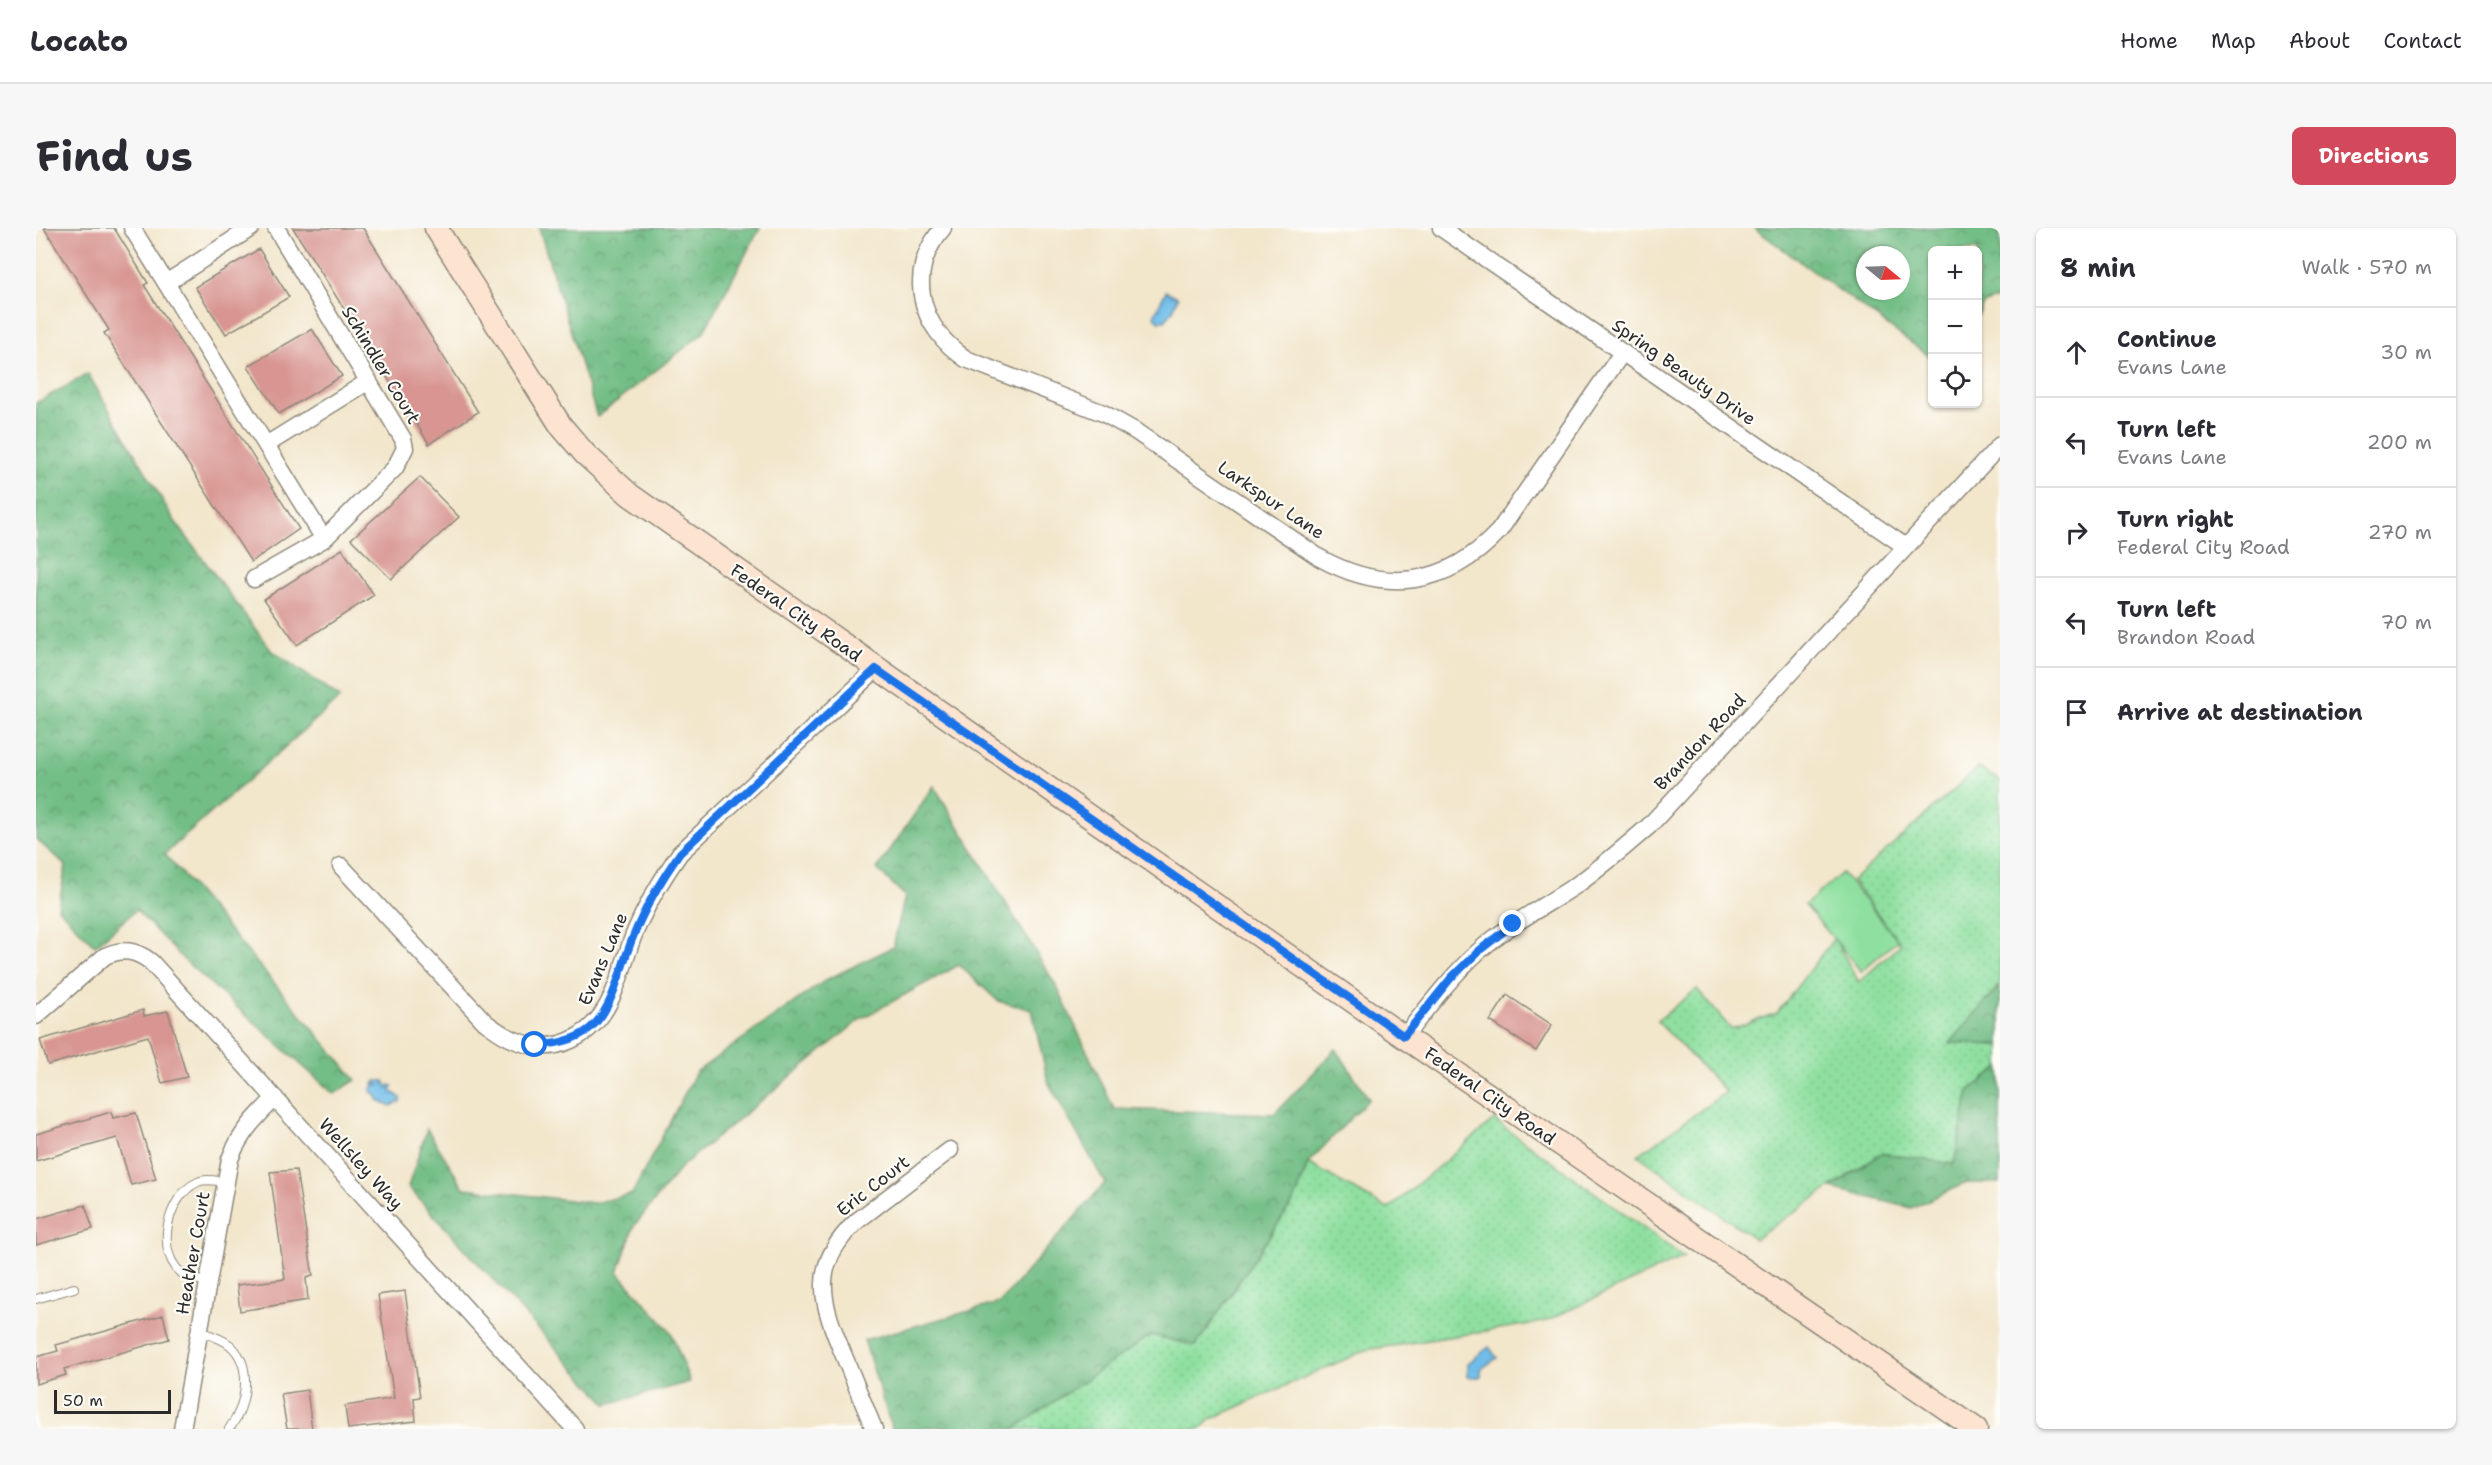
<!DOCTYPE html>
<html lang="en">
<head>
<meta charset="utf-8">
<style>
	:root { --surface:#fff; --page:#f7f7f7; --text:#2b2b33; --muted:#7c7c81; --line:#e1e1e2; --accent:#d1495b }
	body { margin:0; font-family:"Shantell Sans",sans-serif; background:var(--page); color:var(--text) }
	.controls { position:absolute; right:18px; top:18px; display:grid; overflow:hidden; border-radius:9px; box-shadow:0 2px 4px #0004 }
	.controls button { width:54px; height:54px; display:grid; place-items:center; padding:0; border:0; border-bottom:2px solid var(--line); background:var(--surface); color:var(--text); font:30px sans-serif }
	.compass { position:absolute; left:1820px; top:18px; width:54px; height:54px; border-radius:50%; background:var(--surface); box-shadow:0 2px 4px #0004; rotate:109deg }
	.scale { position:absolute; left:18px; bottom:15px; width:117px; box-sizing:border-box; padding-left:6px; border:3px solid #2b2b2b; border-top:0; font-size:16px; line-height:21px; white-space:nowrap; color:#2b2b2b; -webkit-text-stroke:4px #fdfcf7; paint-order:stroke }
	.stop { position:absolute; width:18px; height:18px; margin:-14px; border:4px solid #1a73e8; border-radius:50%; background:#fff }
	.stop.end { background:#1a73e8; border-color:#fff; box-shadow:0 2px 6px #0008 }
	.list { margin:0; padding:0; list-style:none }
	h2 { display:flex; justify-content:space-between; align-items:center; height:78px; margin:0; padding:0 24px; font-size:26px }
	h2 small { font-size:20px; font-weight:400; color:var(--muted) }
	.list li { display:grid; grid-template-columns:39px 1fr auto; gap:18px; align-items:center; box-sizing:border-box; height:90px; padding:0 24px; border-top:2px solid var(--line) }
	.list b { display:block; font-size:22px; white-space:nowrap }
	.list p { margin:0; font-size:20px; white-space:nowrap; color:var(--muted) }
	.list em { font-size:20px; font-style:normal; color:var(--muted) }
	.icon { flex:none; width:33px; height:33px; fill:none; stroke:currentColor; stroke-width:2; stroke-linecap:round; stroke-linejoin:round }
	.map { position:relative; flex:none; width:1964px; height:1201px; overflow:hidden; border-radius:9px }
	header { display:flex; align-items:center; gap:36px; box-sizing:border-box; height:84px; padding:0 30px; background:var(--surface); border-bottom:2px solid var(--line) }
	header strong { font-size:28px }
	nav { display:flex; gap:33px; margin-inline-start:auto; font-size:21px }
	.intro { display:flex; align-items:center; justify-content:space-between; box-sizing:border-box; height:144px; padding:0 36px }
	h1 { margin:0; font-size:42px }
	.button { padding:15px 27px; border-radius:9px; background:var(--accent); color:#fff; font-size:21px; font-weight:700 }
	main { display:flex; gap:36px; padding:0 36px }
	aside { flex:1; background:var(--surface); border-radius:9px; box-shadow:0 2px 4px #0004 }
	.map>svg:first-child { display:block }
	.grass { fill:url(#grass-dots); stroke:#5d8666; stroke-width:1.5 }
	.forest { fill:url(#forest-crowns); stroke:#4f7458; stroke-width:1.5; fill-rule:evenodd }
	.park { fill:#8fe0a0; stroke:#5d8666; stroke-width:1.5 }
	.water { fill:url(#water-ripples); stroke:#4d748a; stroke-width:1.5 }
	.building { fill:#d89591 }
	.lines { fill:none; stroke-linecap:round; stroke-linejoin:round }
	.lane-casing { stroke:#8e887b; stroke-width:10 }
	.street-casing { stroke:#8e887b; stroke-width:19 }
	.secondary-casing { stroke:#8e887b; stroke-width:25 }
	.lane { stroke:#fff; stroke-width:8 }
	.street { stroke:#fff; stroke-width:16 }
	.secondary { stroke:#fde4d0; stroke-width:22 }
	.route { stroke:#1a73e8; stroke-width:8 }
	.labels { text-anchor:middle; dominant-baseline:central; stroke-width:4.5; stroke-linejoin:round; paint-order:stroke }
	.street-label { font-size:18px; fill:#2b2b2b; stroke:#fdfcf7 }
</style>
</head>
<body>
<header>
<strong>Locato</strong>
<nav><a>Home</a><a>Map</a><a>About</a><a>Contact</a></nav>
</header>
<div class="intro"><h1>Find us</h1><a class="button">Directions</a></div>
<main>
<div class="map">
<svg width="1964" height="1201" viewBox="0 0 1964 1201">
	<defs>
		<pattern id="grass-dots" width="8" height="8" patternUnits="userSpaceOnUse" patternTransform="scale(1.5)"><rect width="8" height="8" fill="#8fe0a0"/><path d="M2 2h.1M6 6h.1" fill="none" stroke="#7cc08a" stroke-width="1.8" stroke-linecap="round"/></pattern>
		<pattern id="forest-crowns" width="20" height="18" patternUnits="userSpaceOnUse" patternTransform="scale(1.5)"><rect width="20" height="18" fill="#73be86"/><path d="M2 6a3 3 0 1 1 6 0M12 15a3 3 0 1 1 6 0" fill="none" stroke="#5f9b6e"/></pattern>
		<pattern id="water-ripples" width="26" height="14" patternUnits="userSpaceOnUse" patternTransform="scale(1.5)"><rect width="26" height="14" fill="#6fbde9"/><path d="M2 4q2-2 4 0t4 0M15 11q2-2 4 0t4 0" fill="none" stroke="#5b9abd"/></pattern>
	</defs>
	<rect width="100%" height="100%" fill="#fdfcf7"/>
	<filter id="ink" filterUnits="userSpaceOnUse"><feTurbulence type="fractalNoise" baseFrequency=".0167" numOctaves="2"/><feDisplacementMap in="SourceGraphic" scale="12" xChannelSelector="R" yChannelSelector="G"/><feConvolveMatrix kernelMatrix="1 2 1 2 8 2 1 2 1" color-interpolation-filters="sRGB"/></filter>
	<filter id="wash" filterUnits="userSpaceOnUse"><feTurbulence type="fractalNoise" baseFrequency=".008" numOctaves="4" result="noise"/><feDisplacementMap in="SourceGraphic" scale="24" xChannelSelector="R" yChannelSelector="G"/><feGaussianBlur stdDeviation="1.35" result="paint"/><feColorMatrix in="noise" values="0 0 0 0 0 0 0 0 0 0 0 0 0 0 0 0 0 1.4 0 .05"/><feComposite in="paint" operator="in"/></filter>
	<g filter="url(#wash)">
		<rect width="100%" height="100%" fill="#f2e6cb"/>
		<path class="grass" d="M 1942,540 L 1964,552 L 1964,757 L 1915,815 L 1964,817 L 1964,839 L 1933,863 L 1918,937 L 1845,925 L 1719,1011 L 1602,927 L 1690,864 L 1621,793 L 1661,761 L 1695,801 L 1741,785 L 1798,710 L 1823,754 L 1865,716 L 1816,653 Z
			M 1458,892 L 1648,1029 L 1507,1094 L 1330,1122 L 1175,1191 L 1164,1201 L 978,1201 L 1115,1107 L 1160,1118 L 1260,969 L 1272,935 L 1352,981 Z"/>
		<path class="forest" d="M 503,0 L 724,0 L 667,105 L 561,189 Z
			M 1718,0 L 1964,0 L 1964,69 L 1947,76 L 1942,88 L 1942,22 L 1896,22 L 1896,130 ZM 1829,27 L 1865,27 L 1865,63 L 1829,63 Z
			M 52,146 L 138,292 L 235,422 L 304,470 L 129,626 L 320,852 L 298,866 L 147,731 L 100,682 L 59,718 L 22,680 L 30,638 L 0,611 L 0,175 Z
			M 898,558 L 1021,759 L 1078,881 L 1238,886 L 1300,821 L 1333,871 L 1272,935 L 1260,969 L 1160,1118 L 1115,1107 L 978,1201 L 889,1199 L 887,1201 L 856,1201 L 828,1112 L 963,1075 L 1069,955 L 1012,854 L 996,782 L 962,773 L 923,737 L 826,790 L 647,937 L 598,998 L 582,1044 L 635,1104 L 654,1154 L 571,1176 L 372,959 L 391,901 L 428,960 L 558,975 L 596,966 L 660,844 L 790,752 L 857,719 L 869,668 L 841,641 Z
			M 1964,757 L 1964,817 L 1914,815 Z
			M 1964,839 L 1964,955 L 1930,955 L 1875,980 L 1795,960 L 1845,925 L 1918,936 L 1933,863 Z"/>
		<path class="park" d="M 1806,645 L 1862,712 L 1825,743 L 1769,677 Z"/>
		<path class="water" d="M 1130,63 L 1142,69 L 1137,82 L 1129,93 L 1126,92 L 1124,94 L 1118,88 Z
			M 340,853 L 348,853 L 352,860 L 354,857 L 357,858 L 355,863 L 365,870 L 364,874 L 355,878 L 342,872 L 340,866 L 335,864 L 338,855 L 342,857 Z
			M 1453,1119 L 1461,1130 L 1445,1141 L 1445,1149 L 1432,1149 L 1432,1135 Z"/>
		<g id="blocks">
			<path class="building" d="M 8,0 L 78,0 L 112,55 L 108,57 L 263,301 L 215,334 L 68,105 L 73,102 Z
				M 257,0 L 327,0 L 442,184 L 393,216 Z
				M 223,21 L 253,69 L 190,106 L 159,59 Z
				M 276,101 L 306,148 L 243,186 L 212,138 Z
				M 384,249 L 423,289 L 355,351 L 315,311 Z
				M 306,321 L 338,367 L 261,417 L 228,371 Z
				M 1471,767 L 1516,797 L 1500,823 L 1454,793 Z
				M 107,782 L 108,788 L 132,783 L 151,849 L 126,855 L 112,808 L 12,837 L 4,812 Z
				M 75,884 L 77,890 L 100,885 L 120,951 L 95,957 L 81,910 L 0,933 L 0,906 Z
				M 260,942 L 277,1048 L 270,1050 L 272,1072 L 204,1083 L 201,1057 L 249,1051 L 234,944 Z
				M 49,977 L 57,1001 L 0,1017 L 0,991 Z
				M 369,1063 L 384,1169 L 378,1170 L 380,1193 L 312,1201 L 309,1178 L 358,1170 L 342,1067 Z
				M 127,1087 L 133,1111 L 28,1141 L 30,1147 L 0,1156 L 0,1129 L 22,1123 L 20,1117 Z
				M 271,1162 L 276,1201 L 251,1201 L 245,1166 Z"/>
		</g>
	</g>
	<g filter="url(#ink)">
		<use href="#blocks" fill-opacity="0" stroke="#8e887b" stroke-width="1.5"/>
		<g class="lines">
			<defs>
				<path id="lane" d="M 172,1054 C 165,1052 156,1052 150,1048 C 117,1029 130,968 162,954 C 169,950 181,953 190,954
					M 0,1071 L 38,1060
					M 163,1103 C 174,1107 185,1110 194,1117 C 218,1138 210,1179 193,1201"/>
				<path id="street" d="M 96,0 L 288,311
					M 907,0 C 868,45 884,100 930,131 L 1067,185 L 1099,203 L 1284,330 C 1349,366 1411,359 1463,303 L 1586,125
					M 1405,0 L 1870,319
					M 130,55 L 215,0
					M 230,217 L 333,153
					M 218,351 L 288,311 L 359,240 L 369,220 L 367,211 L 240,0
					M 305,638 L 449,794 C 456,799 464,805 472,809 C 517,832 559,809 577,766 C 585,748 590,728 597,709 C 609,679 625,652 644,625 L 840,441
					M 0,788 L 69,728 C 87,720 100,722 115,734 L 539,1201
					M 1368,809 C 1392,779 1415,748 1443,723 C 1473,696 1509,678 1542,656 C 1567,638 1590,618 1613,598 L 1964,217
					M 146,1201 L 194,931 C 204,905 220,889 239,870
					M 838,1201 C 828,1177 818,1152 808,1128 C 785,1074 773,1038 821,993 L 914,922"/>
				<path id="secondary" d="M 400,0 L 525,198 L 549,226 L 594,267 L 1368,809 L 1940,1201"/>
			</defs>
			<use href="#lane" class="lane-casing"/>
			<use href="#street" class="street-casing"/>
			<use href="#secondary" class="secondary-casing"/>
			<use href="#lane" class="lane"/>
			<use href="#street" class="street"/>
			<use href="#secondary" class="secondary"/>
		</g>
	</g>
	<g class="lines" filter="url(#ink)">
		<path class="route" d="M 499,817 C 575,816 574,766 597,709 C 609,679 625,652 644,625 L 840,441 L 1368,808 L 1415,750 L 1444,722 L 1477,696"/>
	</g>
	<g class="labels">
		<g class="street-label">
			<text transform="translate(345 137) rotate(59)">Schindler Court</text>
			<text transform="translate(1648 144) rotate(35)">Spring Beauty Drive</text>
			<text transform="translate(1235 272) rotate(34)">Larkspur Lane</text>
			<text transform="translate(760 385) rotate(35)">Federal City Road</text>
			<text transform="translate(1664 514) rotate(-47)">Brandon Road</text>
			<text transform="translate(567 731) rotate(-67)">Evans Lane</text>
			<text transform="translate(1454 868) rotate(35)">Federal City Road</text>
			<text transform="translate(325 936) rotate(48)">Wellsley Way</text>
			<text transform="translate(837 958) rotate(-38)">Eric Court</text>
			<text transform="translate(157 1025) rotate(-80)">Heather Court</text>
		</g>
	</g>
</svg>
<div class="controls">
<button>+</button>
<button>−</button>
<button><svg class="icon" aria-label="locate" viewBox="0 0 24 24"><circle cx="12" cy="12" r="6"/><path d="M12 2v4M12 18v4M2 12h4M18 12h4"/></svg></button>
</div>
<svg class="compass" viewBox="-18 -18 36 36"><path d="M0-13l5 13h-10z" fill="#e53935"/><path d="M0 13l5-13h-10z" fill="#7c7c81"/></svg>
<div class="scale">50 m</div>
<div class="stop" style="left:499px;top:817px"></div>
<div class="stop end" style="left:1477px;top:696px"></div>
</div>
<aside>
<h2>8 min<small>Walk · 570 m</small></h2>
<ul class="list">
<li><svg class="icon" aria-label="ahead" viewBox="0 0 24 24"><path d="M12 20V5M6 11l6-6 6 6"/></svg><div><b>Continue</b><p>Evans Lane</p></div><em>30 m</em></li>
<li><svg class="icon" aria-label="left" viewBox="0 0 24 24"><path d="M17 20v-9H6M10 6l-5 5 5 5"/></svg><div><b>Turn left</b><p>Evans Lane</p></div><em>200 m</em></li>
<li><svg class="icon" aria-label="right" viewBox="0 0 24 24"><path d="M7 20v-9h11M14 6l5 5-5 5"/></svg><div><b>Turn right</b><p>Federal City Road</p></div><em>270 m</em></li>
<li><svg class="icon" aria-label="left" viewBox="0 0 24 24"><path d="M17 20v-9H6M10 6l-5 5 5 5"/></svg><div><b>Turn left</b><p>Brandon Road</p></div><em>70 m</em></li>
<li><svg class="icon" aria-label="arrive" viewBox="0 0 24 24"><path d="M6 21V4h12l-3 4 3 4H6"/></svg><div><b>Arrive at destination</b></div></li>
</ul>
</aside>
</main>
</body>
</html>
